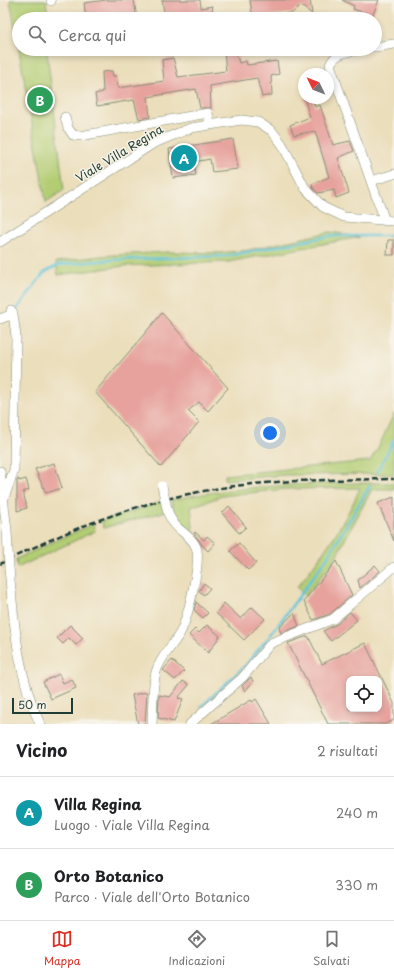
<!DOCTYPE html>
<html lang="it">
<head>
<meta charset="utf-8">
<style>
	:root { --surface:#fff; --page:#f2f2f2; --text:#202124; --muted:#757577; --line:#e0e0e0; --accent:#d93025 }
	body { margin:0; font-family:"Playpen Sans",sans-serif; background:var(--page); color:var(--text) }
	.controls { position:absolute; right:12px; bottom:12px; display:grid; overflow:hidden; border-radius:8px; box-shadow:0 2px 6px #0003 }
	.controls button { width:36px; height:36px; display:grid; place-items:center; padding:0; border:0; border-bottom:1px solid var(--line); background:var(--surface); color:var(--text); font:20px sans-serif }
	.compass { position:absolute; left:298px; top:68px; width:36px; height:36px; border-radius:50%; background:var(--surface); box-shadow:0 2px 6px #0003; rotate:313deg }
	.scale { position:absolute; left:12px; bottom:10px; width:61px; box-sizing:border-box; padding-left:4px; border:2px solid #1f3d34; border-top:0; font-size:11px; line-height:14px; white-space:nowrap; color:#1f3d34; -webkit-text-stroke:3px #f7f3e8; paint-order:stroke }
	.you { position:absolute; left:270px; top:433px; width:14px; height:14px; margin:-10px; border:3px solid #fff; border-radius:50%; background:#1a73e8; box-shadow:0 0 0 6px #1a73e833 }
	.badge { display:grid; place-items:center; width:26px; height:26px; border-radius:50%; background:var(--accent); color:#fff; font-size:13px; font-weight:700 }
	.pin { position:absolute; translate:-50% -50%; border:2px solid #fff; box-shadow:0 1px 4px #0006 }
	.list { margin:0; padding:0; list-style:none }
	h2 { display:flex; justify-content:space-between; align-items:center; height:52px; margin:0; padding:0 16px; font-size:17px }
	h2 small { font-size:13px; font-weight:400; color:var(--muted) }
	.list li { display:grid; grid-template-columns:26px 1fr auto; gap:12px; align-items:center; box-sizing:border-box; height:72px; padding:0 16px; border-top:1px solid var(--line) }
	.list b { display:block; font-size:15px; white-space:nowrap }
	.list p { margin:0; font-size:13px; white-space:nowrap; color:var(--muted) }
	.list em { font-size:13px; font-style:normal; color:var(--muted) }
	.icon { flex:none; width:22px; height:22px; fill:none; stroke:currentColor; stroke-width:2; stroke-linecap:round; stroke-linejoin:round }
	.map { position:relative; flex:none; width:394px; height:724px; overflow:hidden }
	.search { position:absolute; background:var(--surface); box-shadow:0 2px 6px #0003; left:12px; right:12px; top:12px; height:44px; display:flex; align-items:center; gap:10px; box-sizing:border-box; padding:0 14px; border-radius:22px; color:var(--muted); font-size:15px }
	.sheet { height:196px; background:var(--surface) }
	nav { display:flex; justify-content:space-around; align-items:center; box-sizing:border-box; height:56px; border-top:1px solid var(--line); background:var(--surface); font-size:11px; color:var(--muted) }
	nav a { display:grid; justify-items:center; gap:2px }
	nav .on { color:var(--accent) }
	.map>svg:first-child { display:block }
	.green { fill:#b3cd73; stroke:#698554 }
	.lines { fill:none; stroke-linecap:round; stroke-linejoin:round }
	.stream { stroke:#5ec4db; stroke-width:2.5 }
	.building { fill:#e7a29d; fill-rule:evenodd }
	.minor-casing { stroke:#858e78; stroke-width:10 }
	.minor { stroke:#fff; stroke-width:9 }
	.rail { stroke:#1f3d34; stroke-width:2.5; stroke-dasharray:6 3; stroke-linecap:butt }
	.minor-bridge-casing { stroke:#858e78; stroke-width:10; stroke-linecap:butt }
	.minor-bridge { stroke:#fff; stroke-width:9 }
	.labels { text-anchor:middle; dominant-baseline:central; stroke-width:3; stroke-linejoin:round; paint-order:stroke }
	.street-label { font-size:12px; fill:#1f3d34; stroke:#f7f3e8 }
</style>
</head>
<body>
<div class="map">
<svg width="394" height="724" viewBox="0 0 394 724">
	<rect width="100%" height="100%" fill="#f7f3e8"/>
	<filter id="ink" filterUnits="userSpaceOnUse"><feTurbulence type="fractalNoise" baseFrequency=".025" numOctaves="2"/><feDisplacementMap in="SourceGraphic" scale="8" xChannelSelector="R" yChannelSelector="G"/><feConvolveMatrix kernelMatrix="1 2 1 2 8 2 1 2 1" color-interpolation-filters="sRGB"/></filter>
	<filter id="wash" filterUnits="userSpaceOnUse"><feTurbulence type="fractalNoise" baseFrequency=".012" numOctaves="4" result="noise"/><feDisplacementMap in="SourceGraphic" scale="16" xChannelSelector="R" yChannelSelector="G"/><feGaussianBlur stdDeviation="0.9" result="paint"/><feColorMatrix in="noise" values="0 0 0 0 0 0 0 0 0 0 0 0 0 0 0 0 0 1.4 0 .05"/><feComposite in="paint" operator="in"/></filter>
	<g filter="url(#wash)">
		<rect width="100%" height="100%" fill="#ebdebb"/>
		<path class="green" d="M 10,0 L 46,0 L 48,19 L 19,19 L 19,49 L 50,49 L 47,53 L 64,190 L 46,202 Z
			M 330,232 L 360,237 L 228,262 L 124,266 L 58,275 L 56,262 L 100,256 L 167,252 L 219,253 L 249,250 Z
			M 394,414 L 394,474 L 284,475 L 225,480 L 225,475 L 370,461 L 378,448 Z
			M 394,483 L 394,489 L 372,489 L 333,562 L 305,596 L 297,587 C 321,557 345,524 360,488 L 285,489 L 222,496 L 191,507 L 194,537 L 177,523 L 171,500 C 244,484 319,483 394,483 Z
			M 161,502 L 164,512 L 103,528 L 102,521 Z
			M 93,524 L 95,531 L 17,568 L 16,559 Z"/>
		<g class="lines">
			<path class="stream" d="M 17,309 L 44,273 L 58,265 L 109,260 L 227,256 L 330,236 L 394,236
				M 377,472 L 394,440
				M 201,707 L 245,666 L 273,632 L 327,558 L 370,486"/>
		</g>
		<g id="blocks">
			<path class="building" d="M 106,0 L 134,0 L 137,19 L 86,19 L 84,3 Z
				M 162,0 L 200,0 L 201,8 L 212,6 L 214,19 L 165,19 Z
				M 250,0 L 310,0 L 312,14 L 301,6 L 292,13 L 267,16 L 267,19 L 253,19 Z
				M 342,0 L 379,0 L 371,19 L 364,18 L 365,13 L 353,9 L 354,6 Z
				M 235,49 L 239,63 L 246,61 L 247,65 L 277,61 L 279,74 L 271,76 L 272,95 L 262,97 L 257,78 L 210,86 L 211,108 L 200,108 L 196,89 L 148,97 L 150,117 L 139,119 L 134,100 L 97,106 L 95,94 L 103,92 L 102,72 L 112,71 L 113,76 L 116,76 L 118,88 L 164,81 L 162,60 L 173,58 L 178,77 L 211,73 L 226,71 L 224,51 Z
				M 304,98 L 312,98 L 315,107 L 320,105 L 333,145 L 350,141 L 354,151 L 338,158 L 349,193 L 336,198 L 334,190 L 318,193 L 313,188 L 312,184 L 329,177 L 315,131 L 294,135 L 290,125 L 310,117 Z
				M 233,139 L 238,169 L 212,172 L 210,159 L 194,162 L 196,175 L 173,178 L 169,149 Z
				M 388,240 L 394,240 L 394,255 L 387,255 Z
				M 162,313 L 228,388 L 208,411 L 199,402 L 188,411 L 199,422 L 161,467 L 95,392 Z
				M 54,463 L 62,488 L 46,493 L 35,469 Z
				M 19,479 L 19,481 L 26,479 L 29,490 L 23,492 L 27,508 L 17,511 L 17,480 Z
				M 394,497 L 394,541 L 378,503 Z
				M 229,506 L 246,527 L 239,533 L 222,513 Z
				M 195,532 L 204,540 L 207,536 L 215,543 L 208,551 L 202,545 L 194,533 Z
				M 239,543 L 256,563 L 248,570 L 230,551 Z
				M 336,561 L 352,595 L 330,614 L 313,620 L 304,601 Z
				M 375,565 L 380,571 L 360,588 L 358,580 Z
				M 204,583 L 210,588 L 204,595 L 199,591 Z
				M 196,602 L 208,613 L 203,618 L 194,610 Z
				M 224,603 L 241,619 L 252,607 L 265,619 L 244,640 L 216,613 Z
				M 350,612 L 357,620 L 331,641 L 323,631 L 337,624 Z
				M 294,613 L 299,626 L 281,633 L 279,628 Z
				M 70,625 L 83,638 L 76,645 L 69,638 L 63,644 L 57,638 Z
				M 207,625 L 220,636 L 208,653 L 189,635 L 195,629 L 199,633 Z
				M 308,636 L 322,664 L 365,643 L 394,703 L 394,720 L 386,724 L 328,724 L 288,643 ZM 349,679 L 379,679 L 379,709 L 349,709 Z
				M 172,660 L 184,671 L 175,680 L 163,670 Z
				M 59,674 L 63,683 L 72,679 L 76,688 L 51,699 L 43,682 Z
				M 251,677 L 253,682 L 245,691 L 242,686 Z
				M 183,681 L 189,685 L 178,698 L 183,699 L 174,722 L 158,718 L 159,695 L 170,697 Z
				M 147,692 L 145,724 L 138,724 L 132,695 Z
				M 256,699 L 271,724 L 211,724 L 251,700 L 252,702 Z"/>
		</g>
	</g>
	<g filter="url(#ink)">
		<use href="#blocks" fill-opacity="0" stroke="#858e78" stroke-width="1"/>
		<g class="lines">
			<defs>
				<path id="minor" d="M 51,0 L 51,1
					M 375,47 L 394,44
					M 366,49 C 353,51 335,51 330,65 L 385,221
					M 65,117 L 68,128 L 73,135 L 80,136 L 208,113 L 210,124
					M 371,181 L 394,174
					M 0,242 L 154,143 L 191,128 L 241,120 L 258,122 L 272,131 L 282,144 L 305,188 L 323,207 L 344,217 L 394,221
					M 0,319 L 13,314
					M 0,471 L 7,531
					M 4,498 L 14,470 L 16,336 L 13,314 L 11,311
					M 9,568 C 14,622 17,674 40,724
					M 152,724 C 153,708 152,688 156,672 C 160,657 172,647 180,633 C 187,620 202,561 196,547 C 190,532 173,532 167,509
					M 190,724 L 243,677 L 271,643 L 333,619 L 394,567"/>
			</defs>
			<use href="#minor" class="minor-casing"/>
			<use href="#minor" class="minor"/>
			<path class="rail" d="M 0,564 C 65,531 132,504 204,491 C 265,479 332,480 394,479"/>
			<defs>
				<path id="minor-bridge" d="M 162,486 L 167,509
					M 7,531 L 9,568"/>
			</defs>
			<use href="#minor-bridge" class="minor-bridge-casing"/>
			<use href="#minor-bridge" class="minor-bridge"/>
		</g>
	</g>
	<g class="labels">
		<g class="street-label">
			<text transform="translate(119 153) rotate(-31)">Viale Villa Regina</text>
		</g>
	</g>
</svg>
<div class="controls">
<button><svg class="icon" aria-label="locate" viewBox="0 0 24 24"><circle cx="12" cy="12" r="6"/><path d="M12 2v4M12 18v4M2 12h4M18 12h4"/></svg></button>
</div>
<svg class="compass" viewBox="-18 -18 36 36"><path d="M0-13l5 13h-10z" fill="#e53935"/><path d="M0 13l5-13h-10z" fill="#757577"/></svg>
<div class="scale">50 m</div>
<div class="you"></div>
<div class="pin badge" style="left:184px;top:158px;background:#0f9aa8">A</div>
<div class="pin badge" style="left:40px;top:100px;background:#2e9e5b">B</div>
<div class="search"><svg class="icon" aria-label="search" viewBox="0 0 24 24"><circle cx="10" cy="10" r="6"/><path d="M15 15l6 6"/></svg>Cerca qui</div>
</div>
<section class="sheet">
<h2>Vicino<small>2 risultati</small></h2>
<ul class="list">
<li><span class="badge" style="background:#0f9aa8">A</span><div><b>Villa Regina</b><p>Luogo · Viale Villa Regina</p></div><em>240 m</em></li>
<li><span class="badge" style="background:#2e9e5b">B</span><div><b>Orto Botanico</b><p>Parco · Viale dell'Orto Botanico</p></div><em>330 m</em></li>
</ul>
</section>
<nav>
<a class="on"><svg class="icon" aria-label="map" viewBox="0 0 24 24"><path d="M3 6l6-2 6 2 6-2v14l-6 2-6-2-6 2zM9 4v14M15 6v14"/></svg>Mappa</a>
<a><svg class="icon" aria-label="directions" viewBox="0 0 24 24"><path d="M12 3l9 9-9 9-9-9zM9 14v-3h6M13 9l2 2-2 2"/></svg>Indicazioni</a>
<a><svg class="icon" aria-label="saved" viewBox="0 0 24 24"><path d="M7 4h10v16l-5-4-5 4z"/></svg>Salvati</a>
</nav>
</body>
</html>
